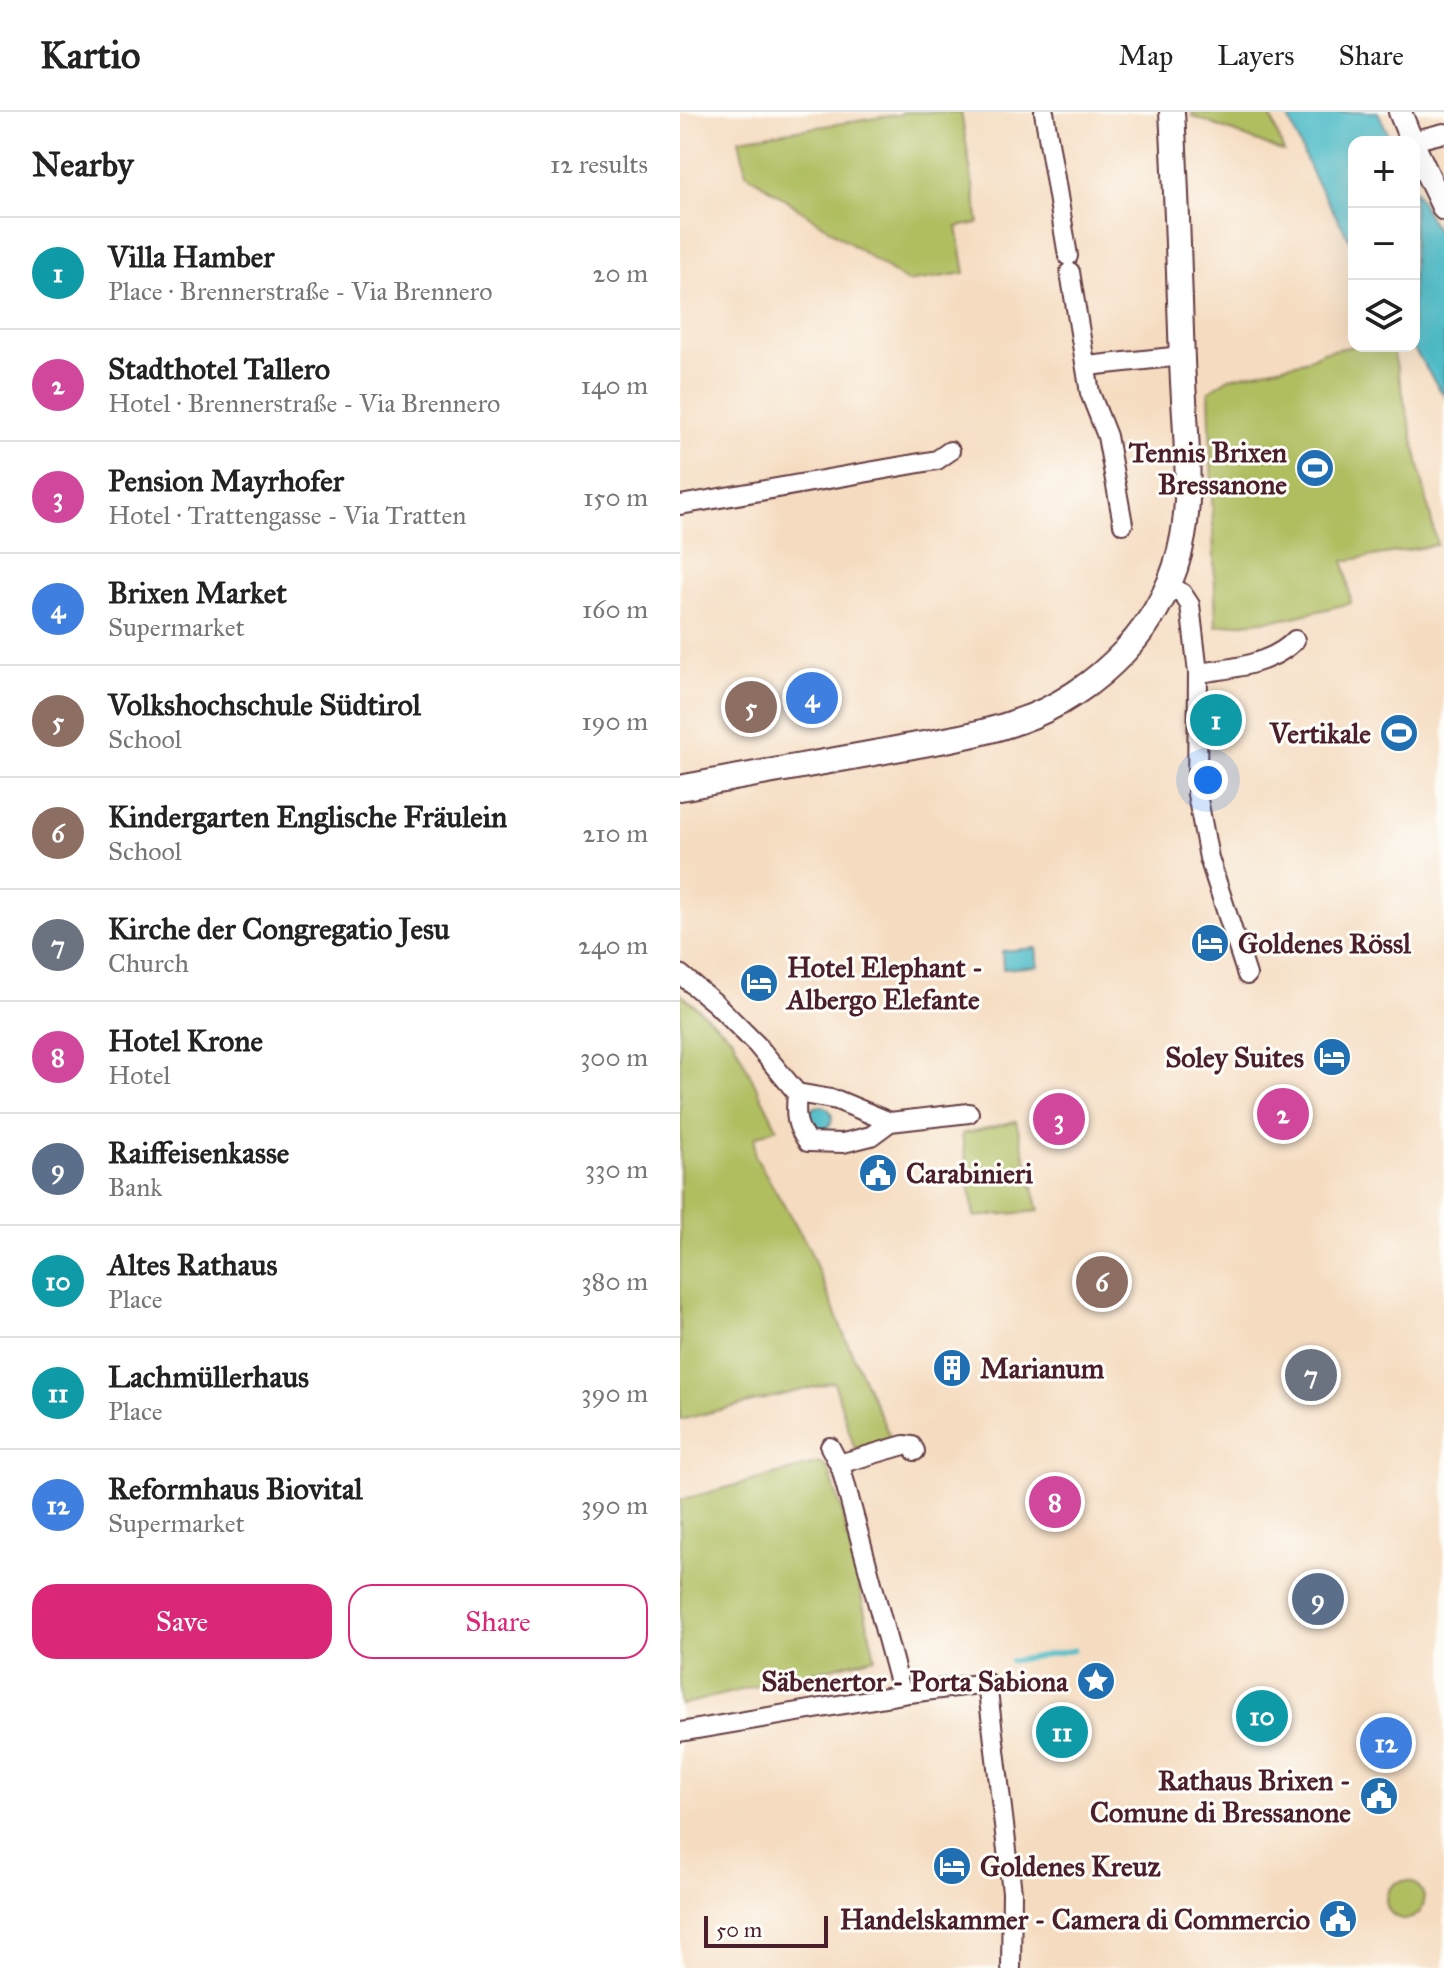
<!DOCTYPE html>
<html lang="en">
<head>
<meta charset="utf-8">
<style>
	:root { --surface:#fff; --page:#f6f6f6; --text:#222; --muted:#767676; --line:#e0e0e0; --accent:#db2777 }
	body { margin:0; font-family:"IM FELL Great Primer",serif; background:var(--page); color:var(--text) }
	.controls { position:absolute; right:24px; top:24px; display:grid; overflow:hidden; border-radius:16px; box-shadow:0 8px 32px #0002 }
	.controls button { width:72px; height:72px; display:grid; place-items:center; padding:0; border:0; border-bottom:2px solid var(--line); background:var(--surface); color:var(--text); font:40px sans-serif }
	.scale { position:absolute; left:24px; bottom:20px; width:124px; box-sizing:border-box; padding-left:8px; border:4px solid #4a1f2b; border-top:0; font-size:22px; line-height:28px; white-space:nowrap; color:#4a1f2b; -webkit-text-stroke:6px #fdfcf7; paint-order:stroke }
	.you { position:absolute; left:528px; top:668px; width:28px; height:28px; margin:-20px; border:6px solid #fff; border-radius:50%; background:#1a73e8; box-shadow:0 0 0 12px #1a73e833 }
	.badge { display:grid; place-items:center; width:52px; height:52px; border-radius:50%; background:var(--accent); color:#fff; font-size:26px; font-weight:700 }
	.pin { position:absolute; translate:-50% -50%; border:4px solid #fff; box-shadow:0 2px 8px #0006 }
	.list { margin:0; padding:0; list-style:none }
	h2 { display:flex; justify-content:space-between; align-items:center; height:104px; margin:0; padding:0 32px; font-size:34px }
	h2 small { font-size:26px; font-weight:400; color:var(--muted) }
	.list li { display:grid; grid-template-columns:52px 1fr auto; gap:24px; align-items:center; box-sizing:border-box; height:112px; padding:0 32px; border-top:2px solid var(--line) }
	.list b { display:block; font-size:30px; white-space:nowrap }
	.list p { margin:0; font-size:26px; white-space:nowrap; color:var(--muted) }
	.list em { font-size:26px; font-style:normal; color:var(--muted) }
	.actions { display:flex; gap:16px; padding:24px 32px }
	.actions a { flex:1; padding:18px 0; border:2px solid var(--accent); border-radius:24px; text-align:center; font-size:28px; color:var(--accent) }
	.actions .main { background:var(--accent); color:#fff }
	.icon { flex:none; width:44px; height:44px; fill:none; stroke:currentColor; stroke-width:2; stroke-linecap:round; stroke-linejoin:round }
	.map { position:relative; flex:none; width:764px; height:1856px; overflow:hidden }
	header { display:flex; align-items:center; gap:48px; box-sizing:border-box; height:112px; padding:0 40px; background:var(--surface); border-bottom:2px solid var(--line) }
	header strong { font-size:38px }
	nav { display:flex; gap:44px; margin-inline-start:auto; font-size:28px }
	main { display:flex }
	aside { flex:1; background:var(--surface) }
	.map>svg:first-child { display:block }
	.green { fill:#b0be60; stroke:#7d6e46; stroke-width:2 }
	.water { fill:#4fbcc7; stroke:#4c6e79; stroke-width:2 }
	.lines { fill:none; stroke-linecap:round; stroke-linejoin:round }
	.stream { stroke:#4fbcc7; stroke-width:5 }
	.minor-casing { stroke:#643b41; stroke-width:22 }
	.tertiary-casing { stroke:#643b41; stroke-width:26 }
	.secondary-casing { stroke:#643b41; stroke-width:28 }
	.minor { stroke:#fff; stroke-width:18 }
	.tertiary { stroke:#fff; stroke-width:22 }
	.secondary { stroke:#fff; stroke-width:24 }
	.labels { text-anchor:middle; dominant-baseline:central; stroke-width:6; stroke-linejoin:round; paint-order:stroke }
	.poi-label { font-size:28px; font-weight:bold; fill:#4a1f2b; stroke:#fdfcf7; text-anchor:end }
</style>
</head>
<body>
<header>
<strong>Kartio</strong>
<nav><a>Map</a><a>Layers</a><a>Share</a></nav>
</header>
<main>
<aside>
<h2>Nearby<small>12 results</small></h2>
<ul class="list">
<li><span class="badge" style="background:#0f9aa8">1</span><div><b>Villa Hamber</b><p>Place · Brennerstraße - Via Brennero</p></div><em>20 m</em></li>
<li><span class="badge" style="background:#d1479c">2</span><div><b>Stadthotel Tallero</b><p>Hotel · Brennerstraße - Via Brennero</p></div><em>140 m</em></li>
<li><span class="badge" style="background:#d1479c">3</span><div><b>Pension Mayrhofer</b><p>Hotel · Trattengasse - Via Tratten</p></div><em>150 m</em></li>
<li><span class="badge" style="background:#3f7fe0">4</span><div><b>Brixen Market</b><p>Supermarket</p></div><em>160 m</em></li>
<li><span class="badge" style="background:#8d6e63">5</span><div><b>Volkshochschule Südtirol</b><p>School</p></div><em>190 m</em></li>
<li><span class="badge" style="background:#8d6e63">6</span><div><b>Kindergarten Englische Fräulein</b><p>School</p></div><em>210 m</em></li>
<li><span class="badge" style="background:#6b7280">7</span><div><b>Kirche der Congregatio Jesu</b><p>Church</p></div><em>240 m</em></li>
<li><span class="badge" style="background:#d1479c">8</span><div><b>Hotel Krone</b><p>Hotel</p></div><em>300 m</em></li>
<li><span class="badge" style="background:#5c6f8a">9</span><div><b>Raiffeisenkasse</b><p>Bank</p></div><em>330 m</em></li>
<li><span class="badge" style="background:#0f9aa8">10</span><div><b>Altes Rathaus</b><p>Place</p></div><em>380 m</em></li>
<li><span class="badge" style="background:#0f9aa8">11</span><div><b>Lachmüllerhaus</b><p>Place</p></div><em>390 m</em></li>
<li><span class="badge" style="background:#3f7fe0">12</span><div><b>Reformhaus Biovital</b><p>Supermarket</p></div><em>390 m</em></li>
</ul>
<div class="actions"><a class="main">Save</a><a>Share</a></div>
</aside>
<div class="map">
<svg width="764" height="1856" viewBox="0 0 764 1856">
	<rect width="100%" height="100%" fill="#fdfcf7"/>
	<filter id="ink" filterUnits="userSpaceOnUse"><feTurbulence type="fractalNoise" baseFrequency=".0125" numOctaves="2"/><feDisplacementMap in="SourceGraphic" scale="16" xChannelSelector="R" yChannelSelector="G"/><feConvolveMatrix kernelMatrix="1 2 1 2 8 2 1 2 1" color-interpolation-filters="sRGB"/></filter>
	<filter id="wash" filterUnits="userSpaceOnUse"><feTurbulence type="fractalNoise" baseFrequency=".006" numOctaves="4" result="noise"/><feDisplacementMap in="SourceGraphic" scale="32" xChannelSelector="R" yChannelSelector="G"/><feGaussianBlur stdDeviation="1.8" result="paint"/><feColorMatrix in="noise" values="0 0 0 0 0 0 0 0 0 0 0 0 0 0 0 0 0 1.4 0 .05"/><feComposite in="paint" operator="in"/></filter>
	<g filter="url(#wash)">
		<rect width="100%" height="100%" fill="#f5dcc0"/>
		<path class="green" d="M 222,0 L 281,0 L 299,111 L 277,115 L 285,161 L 227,170 L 66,61 L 59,27 L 222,2 Z
			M 512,0 L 589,0 L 604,40 L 512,4 Z
			M 674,234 L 712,234 L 757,433 L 664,449 L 671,491 L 610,506 L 536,514 L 529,279 L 549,266 L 625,249 L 643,240 Z
			M 0,881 L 52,926 L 97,1016 L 75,1025 L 75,1044 L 129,1136 L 167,1230 L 210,1325 L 175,1338 L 154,1270 L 0,1308 Z
			M 336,1009 L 359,1099 L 294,1105 L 282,1022 Z
			M 139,1351 L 148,1356 L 161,1396 L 195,1545 L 0,1593 L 0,1388 Z
			M706 1788a19 19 0 1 1 38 0a19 19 0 1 1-38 0Z"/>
		<path class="water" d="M 606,0 L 698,0 L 712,30 L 674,30 L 674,135 L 633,64 Z
			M 734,76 L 764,134 L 764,284 L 732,234 Z
			M 356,836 L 358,854 L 323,857 L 322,839 Z
			M128 1006a12 12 0 1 1 24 0a12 12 0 1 1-24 0Z"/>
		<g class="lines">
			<path class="stream" d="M 331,1549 L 394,1538"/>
		</g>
	</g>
	<g filter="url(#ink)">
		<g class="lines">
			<defs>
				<path id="minor" d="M 364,0 L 388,144
					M 732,29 L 764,21
					M 390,160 L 410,281 L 427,324 L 443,412
					M 407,254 L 502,244
					M 0,393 L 257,348 L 270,339
					M 490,475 L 502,481 L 510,493 L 518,561 L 517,682 L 529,746 L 567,863
					M 518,561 C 550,557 593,552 615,528
					M 0,862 L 35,891 L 77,933 L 117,981 L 157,988 L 210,1010
					M 117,981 C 115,1002 115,1014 128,1030 L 163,1031 L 191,1024 L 210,1010 L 289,1001
					M 150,1335 L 161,1356 L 222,1582
					M 159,1352 L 224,1333 L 232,1334 L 235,1339
					M 0,1620 L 229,1581 L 307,1571 L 332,1780 L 331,1856"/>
				<path id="tertiary" d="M 720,0 L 732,30
					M 734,34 L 764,97"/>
				<path id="secondary" d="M 0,676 C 73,662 147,650 221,636 C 260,629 301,623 339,609 C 378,596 416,570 444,540 C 528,451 506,359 502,248 C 499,165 497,83 492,0"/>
			</defs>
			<use href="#minor" class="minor-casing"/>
			<use href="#tertiary" class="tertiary-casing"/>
			<use href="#secondary" class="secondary-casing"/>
			<use href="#minor" class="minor"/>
			<use href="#tertiary" class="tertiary"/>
			<use href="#secondary" class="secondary"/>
		</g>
	</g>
	<defs>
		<symbol id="stadium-disc" viewBox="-11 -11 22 22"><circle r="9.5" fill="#1f6fb2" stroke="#fdfcf7"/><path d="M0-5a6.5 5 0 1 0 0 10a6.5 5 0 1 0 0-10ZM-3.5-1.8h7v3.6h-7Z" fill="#fff"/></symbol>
		<symbol id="hotel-disc" viewBox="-11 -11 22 22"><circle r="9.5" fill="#1f6fb2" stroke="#fdfcf7"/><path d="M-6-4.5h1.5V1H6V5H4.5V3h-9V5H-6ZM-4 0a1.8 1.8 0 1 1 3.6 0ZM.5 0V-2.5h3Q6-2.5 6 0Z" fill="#fff"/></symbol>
		<symbol id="civic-disc" viewBox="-11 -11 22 22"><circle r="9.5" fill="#1f6fb2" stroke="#fdfcf7"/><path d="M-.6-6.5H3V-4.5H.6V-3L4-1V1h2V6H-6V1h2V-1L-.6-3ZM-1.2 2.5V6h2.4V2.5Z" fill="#fff"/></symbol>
		<symbol id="building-disc" viewBox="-11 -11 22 22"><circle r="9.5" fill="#1f6fb2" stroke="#fdfcf7"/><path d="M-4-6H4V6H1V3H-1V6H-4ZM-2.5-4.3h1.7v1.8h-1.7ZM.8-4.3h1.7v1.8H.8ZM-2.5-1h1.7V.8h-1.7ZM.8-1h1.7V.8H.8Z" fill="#fff"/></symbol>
		<symbol id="sight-disc" viewBox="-11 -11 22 22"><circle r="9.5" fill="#1f6fb2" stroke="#fdfcf7"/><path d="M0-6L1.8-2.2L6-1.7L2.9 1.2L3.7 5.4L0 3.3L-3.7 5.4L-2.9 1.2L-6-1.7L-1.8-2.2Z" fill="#fff"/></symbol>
	</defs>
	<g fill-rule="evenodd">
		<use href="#stadium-disc" x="613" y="334" width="44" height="44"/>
		<use href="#stadium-disc" x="697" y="599" width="44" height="44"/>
		<use href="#hotel-disc" x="508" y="809" width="44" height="44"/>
		<use href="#hotel-disc" x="57" y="849" width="44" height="44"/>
		<use href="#hotel-disc" x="630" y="923" width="44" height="44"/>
		<use href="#civic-disc" x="176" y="1039" width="44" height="44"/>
		<use href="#building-disc" x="250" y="1234" width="44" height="44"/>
		<use href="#sight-disc" x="394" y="1547" width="44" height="44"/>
		<use href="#civic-disc" x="677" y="1662" width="44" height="44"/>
		<use href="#hotel-disc" x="250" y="1732" width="44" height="44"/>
		<use href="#civic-disc" x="636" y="1785" width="44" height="44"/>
	</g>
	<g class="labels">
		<g class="poi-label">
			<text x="607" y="340">Tennis Brixen<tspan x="607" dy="32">Bressanone</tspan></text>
			<text x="691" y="621">Vertikale</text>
			<text x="558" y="831" text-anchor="start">Goldenes Rössl</text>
			<text x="107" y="855" text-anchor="start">Hotel Elephant -<tspan x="107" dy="32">Albergo Elefante</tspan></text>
			<text x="624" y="945">Soley Suites</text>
			<text x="226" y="1061" text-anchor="start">Carabinieri</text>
			<text x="300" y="1256" text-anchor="start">Marianum</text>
			<text x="388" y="1569">Säbenertor - Porta Sabiona</text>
			<text x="671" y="1668">Rathaus Brixen -<tspan x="671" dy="32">Comune di Bressanone</tspan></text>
			<text x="300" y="1754" text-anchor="start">Goldenes Kreuz</text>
			<text x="630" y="1807">Handelskammer - Camera di Commercio</text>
		</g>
	</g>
</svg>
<div class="controls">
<button>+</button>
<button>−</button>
<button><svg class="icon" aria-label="layers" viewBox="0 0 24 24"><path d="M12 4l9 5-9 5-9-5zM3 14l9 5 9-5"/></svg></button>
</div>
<div class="scale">50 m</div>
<div class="you"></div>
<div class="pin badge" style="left:536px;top:608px;background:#0f9aa8">1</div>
<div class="pin badge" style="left:603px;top:1002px;background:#d1479c">2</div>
<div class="pin badge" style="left:379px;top:1007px;background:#d1479c">3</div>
<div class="pin badge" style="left:132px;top:586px;background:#3f7fe0">4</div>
<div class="pin badge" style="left:71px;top:595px;background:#8d6e63">5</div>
<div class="pin badge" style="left:422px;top:1170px;background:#8d6e63">6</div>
<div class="pin badge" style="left:631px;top:1263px;background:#6b7280">7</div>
<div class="pin badge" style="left:375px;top:1390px;background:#d1479c">8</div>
<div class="pin badge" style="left:638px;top:1487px;background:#5c6f8a">9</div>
<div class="pin badge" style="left:582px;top:1604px;background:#0f9aa8">10</div>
<div class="pin badge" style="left:382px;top:1620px;background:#0f9aa8">11</div>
<div class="pin badge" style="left:706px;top:1631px;background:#3f7fe0">12</div>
</div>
</main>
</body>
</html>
